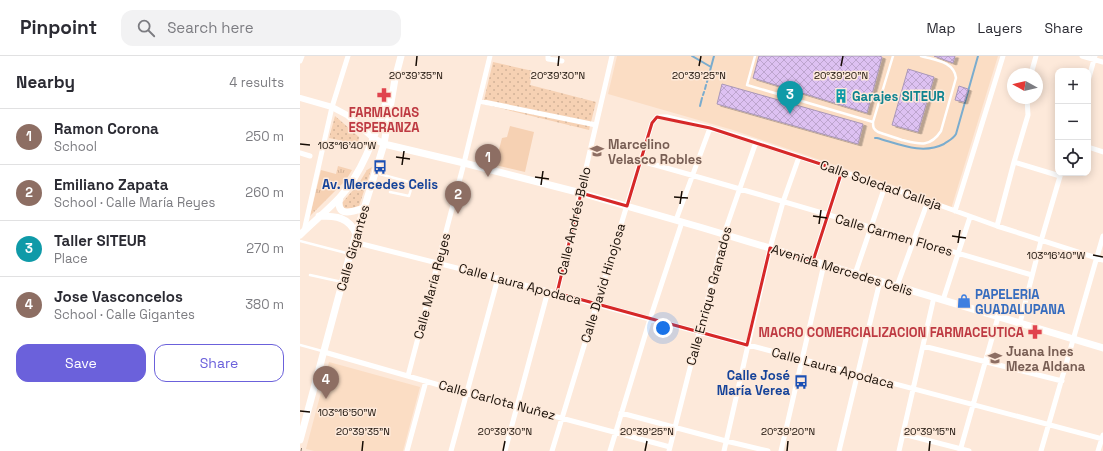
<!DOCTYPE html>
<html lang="en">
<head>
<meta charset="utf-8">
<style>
	:root { --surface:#fff; --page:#f2f2f3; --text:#2b2b33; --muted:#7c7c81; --line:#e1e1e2; --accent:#6b61db }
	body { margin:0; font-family:"Space Grotesk",sans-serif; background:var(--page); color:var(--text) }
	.controls { position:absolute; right:12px; top:12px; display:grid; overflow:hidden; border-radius:8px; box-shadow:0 2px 10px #0003 }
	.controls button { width:36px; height:36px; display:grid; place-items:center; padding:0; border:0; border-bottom:1px solid var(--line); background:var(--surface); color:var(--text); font:20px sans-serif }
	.compass { position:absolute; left:707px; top:12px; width:36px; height:36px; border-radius:50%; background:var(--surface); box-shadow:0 2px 10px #0003; rotate:278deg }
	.you { position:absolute; left:363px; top:272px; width:14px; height:14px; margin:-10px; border:3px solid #fff; border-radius:50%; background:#1a73e8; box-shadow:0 0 0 6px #1a73e833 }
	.badge { display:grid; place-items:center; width:26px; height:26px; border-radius:50%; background:var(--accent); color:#fff; font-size:13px; font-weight:700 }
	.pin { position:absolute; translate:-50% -33px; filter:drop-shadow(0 1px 2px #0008) }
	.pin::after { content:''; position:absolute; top:21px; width:14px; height:12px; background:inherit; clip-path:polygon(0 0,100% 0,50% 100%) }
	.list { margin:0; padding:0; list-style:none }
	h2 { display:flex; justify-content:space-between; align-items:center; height:52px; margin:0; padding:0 16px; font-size:17px }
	h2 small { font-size:13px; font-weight:400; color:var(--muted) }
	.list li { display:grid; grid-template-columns:26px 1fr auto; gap:12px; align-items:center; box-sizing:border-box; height:56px; padding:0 16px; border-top:1px solid var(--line) }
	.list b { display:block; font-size:15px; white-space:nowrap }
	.list p { margin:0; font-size:13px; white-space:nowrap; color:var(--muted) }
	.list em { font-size:13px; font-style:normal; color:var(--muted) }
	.actions { display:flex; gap:8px; padding:12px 16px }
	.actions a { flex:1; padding:9px 0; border:1px solid var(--accent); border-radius:12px; text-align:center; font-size:14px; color:var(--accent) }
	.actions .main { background:var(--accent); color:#fff }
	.icon { flex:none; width:22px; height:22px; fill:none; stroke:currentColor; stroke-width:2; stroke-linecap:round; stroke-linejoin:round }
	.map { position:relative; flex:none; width:803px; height:395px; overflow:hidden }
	header { display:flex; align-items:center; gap:24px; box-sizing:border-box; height:56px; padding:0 20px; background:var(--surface); border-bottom:1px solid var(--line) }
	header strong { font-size:19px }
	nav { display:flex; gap:22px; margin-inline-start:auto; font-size:14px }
	.search { width:280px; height:36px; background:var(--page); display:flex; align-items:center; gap:10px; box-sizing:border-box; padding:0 14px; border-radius:12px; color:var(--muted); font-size:15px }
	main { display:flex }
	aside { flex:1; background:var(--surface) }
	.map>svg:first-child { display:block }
	.built { fill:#fbddc4 }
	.grass { fill:url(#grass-tufts) }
	.park { fill:url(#park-dots) }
	.garden { fill:#f6d1b3 }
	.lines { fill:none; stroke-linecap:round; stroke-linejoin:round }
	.stream { stroke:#7aacce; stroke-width:2 }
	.building { fill:url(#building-cross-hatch); stroke:#a997b7; filter:url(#shadow) }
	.path { stroke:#87786d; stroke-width:1; stroke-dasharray:3 3; stroke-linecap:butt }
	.service { stroke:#fff; stroke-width:2.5 }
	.minor { stroke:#fff; stroke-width:5 }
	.tertiary { stroke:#fff; stroke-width:6 }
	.secondary { stroke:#fff; stroke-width:7 }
	.marked { fill:none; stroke:#d62828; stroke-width:3; stroke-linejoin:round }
	.ticks { fill:none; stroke:#160c04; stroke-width:1.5 }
	.labels { text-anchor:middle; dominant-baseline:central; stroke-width:3; stroke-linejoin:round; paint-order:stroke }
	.culture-label { font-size:13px; font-weight:bold; fill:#0d838f; stroke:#fde9da; text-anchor:start }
	.health-label { font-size:13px; font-weight:bold; fill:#be3a42; stroke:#fde9da }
	.education-label { font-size:13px; font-weight:bold; fill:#785e54; stroke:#fde9da; text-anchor:start }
	.transit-label { font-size:13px; font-weight:bold; fill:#164399; stroke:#fde9da }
	.street-label { font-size:13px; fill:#160c04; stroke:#fde9da }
	.shop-label { font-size:13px; font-weight:bold; fill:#366cbe; stroke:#fde9da; text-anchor:start }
	.ticks-label { font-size:10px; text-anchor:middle; fill:#160c04; stroke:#fde9da; stroke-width:3; stroke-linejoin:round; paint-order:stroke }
</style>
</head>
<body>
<header>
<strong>Pinpoint</strong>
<div class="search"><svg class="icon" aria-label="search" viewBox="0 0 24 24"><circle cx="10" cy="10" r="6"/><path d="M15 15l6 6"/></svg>Search here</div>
<nav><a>Map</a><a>Layers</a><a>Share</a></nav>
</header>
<main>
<aside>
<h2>Nearby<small>4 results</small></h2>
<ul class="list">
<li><span class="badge" style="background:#8d6e63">1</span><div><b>Ramon Corona</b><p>School</p></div><em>250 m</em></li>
<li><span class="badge" style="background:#8d6e63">2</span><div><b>Emiliano Zapata</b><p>School · Calle María Reyes</p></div><em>260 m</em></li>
<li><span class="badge" style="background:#0f9aa8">3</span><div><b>Taller SITEUR</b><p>Place</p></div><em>270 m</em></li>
<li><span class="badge" style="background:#8d6e63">4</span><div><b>Jose Vasconcelos</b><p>School · Calle Gigantes</p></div><em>380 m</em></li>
</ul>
<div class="actions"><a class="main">Save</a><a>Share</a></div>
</aside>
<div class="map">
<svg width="803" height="395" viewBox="0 0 803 395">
	<defs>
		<pattern id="grass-tufts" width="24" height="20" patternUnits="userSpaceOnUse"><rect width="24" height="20" fill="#f6d1b3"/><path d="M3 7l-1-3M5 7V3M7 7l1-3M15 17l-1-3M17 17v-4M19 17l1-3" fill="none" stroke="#d2b298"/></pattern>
		<pattern id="park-dots" width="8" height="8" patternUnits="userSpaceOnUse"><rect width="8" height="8" fill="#f6d1b3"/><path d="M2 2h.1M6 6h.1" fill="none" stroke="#d2b298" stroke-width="1.8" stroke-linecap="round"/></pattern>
		<pattern id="building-cross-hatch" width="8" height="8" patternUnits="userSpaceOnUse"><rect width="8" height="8" fill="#ddc1f2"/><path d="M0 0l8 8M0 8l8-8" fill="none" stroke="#bda5ce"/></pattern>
		<filter id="shadow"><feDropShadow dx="3.5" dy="2" stdDeviation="0" flood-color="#0004"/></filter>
	</defs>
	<rect width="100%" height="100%" fill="#fde9da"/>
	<path class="built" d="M 317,0 L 698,0 L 651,153 L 616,137 L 433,74 L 308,38 Z
		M 29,306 L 120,331 L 103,395 L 14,395 L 6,393 Z"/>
	<path class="grass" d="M 38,110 L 52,114 L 46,124 L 10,160 L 21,114 L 36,118 Z"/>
	<path class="park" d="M 193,6 L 233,15 L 230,29 L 296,46 L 289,74 L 183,48 Z
		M 35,60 L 59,81 L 58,88 L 29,82 Z
		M 72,111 L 59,150 L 48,153 L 44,152 L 42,147 L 59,127 L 67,114 Z"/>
	<path class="garden" d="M 210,70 L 234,76 L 225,116 L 195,109 L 202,82 L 207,81 Z"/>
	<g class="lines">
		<path class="stream" d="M 392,0 L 411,11
			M 407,26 L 414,0
			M 405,33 L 406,29
			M 403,39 L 404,36
			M 400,50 L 402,42
			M 575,82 L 577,82 C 599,88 622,99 644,88 C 648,85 653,83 656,78 L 678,0"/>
	</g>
	<path class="building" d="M 459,0 L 579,0 L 582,1 L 567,57 L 453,22 Z
		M 634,0 L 655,0 L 653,7 Z
		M 608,13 L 634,21 L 618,76 L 592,69 Z
		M 422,28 L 563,68 L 558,88 L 417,48 Z
		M 659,30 L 668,33 L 664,46 L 655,44 Z"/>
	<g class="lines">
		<path class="path" d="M 1,395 L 2,390"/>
		<path class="service" d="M 455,0 L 447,29 L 573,66
			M 593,0 L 573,66 C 573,71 573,73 578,76 C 586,79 594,81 602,84 C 619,88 630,92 641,75 L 656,22 C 654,5 634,4 621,0
			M 76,117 L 113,127 L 109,140 L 90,136
			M 0,185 L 50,198
			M 10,219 L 42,226
			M 0,289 L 22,295"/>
		<path class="minor" d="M 248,0 L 248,3 L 262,5
			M 782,0 L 803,6
			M 0,5 L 2,0
			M 731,18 L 736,0
			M 788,25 L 795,0
			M 179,45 L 296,69
			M 788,91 L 803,96
			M 0,97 L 10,100
			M 341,105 C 472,141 602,181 732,219
			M 714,106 L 760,120
			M 655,155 L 703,0
			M 376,164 L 410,72
			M 697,170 L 714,106 L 728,59 L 727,42
			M 4,175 L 32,51 L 48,0
			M 54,186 L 248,235 L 350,263 L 803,383
			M 513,205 L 542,115
			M 555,218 L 585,130
			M 597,230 L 628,145
			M 257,237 L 312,0
			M 643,244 L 670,161
			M 720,267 L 741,185 L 761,117
			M 623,290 L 762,325
			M 24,296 L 167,337 L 370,391
			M 108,320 L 164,107 L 190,0
			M 321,357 L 426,385 L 468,395
			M 603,378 L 669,395
			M 107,395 L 126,325
			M 151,395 L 198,222
			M 205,395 L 248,235
			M 252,395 L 352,67 L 357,61 L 367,61 L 410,72 L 456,86 L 628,145 L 697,170 L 803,204
			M 310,395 L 350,263 L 382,166
			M 369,395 L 424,178 L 456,86
			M 424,395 L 470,192 L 483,146 L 499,101
			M 481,395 L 524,208
			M 539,395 L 580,225
			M 599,395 L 634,241
			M 660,395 L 698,261
			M 741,395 L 803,180
			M 798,395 L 803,379"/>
		<path class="tertiary" d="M 0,42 L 32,51 L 47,59 L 73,82"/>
		<path class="secondary" d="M 73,82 L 84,88 L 164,107 L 281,137 L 403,172 L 803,292
			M 40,141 C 35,162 52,156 64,152
			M 19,160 C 36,160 49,161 56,178
			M 0,179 C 13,166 28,154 40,141 C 65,114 77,72 89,38
			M 0,384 L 50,198 L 84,88 L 95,23 L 101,0"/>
	</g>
	<path class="marked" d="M 357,61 L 410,72 L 542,115 L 513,205 L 470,192 L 447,289 L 257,237 L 281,137 L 327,150 L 352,67 Z"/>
	<path class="ticks" d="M 116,10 L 117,0M 258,10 L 259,0M 399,10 L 401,0M 541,10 L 543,0M 0,88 L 10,89M 96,101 L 110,103M 102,109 L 104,95M 235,121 L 249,123M 241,129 L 243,115M 374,141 L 388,142M 380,148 L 382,135M 513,160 L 527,162M 519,168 L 521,154M 652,180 L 666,182M 658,187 L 660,174M 793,199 L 803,201M 0,355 L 10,356M 62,395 L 63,385M 203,395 L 205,385M 345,395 L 347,385M 487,395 L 488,385M 629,395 L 630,385"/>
	<defs>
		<symbol id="pharmacy-bare" viewBox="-9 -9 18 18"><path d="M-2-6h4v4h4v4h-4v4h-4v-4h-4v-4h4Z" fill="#e0444e" stroke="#fde9da" stroke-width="2.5" paint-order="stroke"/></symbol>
		<symbol id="building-bare" viewBox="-9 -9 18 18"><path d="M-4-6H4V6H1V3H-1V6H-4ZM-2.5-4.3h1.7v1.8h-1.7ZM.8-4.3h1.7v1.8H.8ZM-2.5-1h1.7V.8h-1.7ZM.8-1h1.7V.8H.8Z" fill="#0f9aa8" stroke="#fde9da" stroke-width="2.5" paint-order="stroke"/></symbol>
		<symbol id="school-bare" viewBox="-9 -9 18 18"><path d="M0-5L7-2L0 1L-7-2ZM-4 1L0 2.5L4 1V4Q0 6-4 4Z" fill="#8d6e63" stroke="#fde9da" stroke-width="2.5" paint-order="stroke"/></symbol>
		<symbol id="bus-bare" viewBox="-9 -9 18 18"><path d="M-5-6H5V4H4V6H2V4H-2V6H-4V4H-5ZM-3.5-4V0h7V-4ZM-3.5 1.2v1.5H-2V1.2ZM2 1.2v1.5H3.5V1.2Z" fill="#1a4fb4" stroke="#fde9da" stroke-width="2.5" paint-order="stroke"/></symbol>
		<symbol id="shop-bare" viewBox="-9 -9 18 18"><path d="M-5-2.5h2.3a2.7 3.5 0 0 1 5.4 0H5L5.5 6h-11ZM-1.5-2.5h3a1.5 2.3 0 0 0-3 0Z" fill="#3f7fe0" stroke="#fde9da" stroke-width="2.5" paint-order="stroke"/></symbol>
	</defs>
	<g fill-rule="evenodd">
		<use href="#pharmacy-bare" x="74" y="29" width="20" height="20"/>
		<use href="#building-bare" x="531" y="30" width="20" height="20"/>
		<use href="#school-bare" x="287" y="85" width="20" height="20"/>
		<use href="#bus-bare" x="70" y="101" width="20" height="20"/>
		<use href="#shop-bare" x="654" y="235" width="20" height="20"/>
		<use href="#pharmacy-bare" x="725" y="266" width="20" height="20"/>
		<use href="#school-bare" x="685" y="292" width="20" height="20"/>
		<use href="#bus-bare" x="491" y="316" width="20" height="20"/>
	</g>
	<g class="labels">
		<g class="culture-label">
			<text x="552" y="40">Garajes SITEUR</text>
		</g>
		<g class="health-label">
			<text x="84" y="56">FARMACIAS<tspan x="84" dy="15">ESPERANZA</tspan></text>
			<text x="724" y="276" text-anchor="end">MACRO COMERCIALIZACION FARMACEUTICA</text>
		</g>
		<g class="education-label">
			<text x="308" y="88">Marcelino<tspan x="308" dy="15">Velasco Robles</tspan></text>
			<text x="706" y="295">Juana Ines<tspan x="706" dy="15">Meza Aldana</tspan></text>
		</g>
		<g class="transit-label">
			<text x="80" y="128">Av. Mercedes Celis</text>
			<text x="490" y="319" text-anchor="end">Calle José<tspan x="490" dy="15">María Verea</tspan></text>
		</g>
		<g class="street-label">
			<text transform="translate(581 129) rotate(19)">Calle Soledad Calleja</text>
			<text transform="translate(274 165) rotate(-77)">Calle Andrés Bello</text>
			<text transform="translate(594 179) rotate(16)">Calle Carmen Flores</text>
			<text transform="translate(53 192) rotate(-74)">Calle Gigantes</text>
			<text transform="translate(542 214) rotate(17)">Avenida Mercedes Celis</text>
			<text transform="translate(303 227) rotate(-73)">Calle David Hinojosa</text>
			<text transform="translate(220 228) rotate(15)">Calle Laura Apodaca</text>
			<text transform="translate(132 230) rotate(-75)">Calle María Reyes</text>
			<text transform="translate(409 240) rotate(-75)">Calle Enrique Granados</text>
			<text transform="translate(533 312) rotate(15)">Calle Laura Apodaca</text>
			<text transform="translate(197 344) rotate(15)">Calle Carlota Nuñez</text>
		</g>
		<g class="shop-label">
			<text x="675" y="238">PAPELERIA<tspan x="675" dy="15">GUADALUPANA</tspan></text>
		</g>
	</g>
	<g class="ticks-label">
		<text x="116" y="23">20°39'35"N</text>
		<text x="258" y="23">20°39'30"N</text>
		<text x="399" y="23">20°39'25"N</text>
		<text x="541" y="23">20°39'20"N</text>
		<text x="47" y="93">103°16'40"W</text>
		<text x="756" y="203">103°16'40"W</text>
		<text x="47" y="360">103°16'50"W</text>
		<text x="63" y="379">20°39'35"N</text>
		<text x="205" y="379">20°39'30"N</text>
		<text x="347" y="379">20°39'25"N</text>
		<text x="488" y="379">20°39'20"N</text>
		<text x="630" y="379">20°39'15"N</text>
	</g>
</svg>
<div class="controls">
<button>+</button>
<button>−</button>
<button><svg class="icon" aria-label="locate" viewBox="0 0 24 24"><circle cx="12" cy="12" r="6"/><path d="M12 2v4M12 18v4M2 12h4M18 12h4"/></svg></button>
</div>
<svg class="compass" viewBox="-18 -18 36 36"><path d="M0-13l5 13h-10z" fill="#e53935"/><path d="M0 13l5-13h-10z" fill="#7c7c81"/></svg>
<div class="you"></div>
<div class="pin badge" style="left:188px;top:121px;background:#8d6e63">1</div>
<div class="pin badge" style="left:158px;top:158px;background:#8d6e63">2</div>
<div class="pin badge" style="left:490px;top:58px;background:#0f9aa8">3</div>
<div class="pin badge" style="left:26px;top:343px;background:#8d6e63">4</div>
</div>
</main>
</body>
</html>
